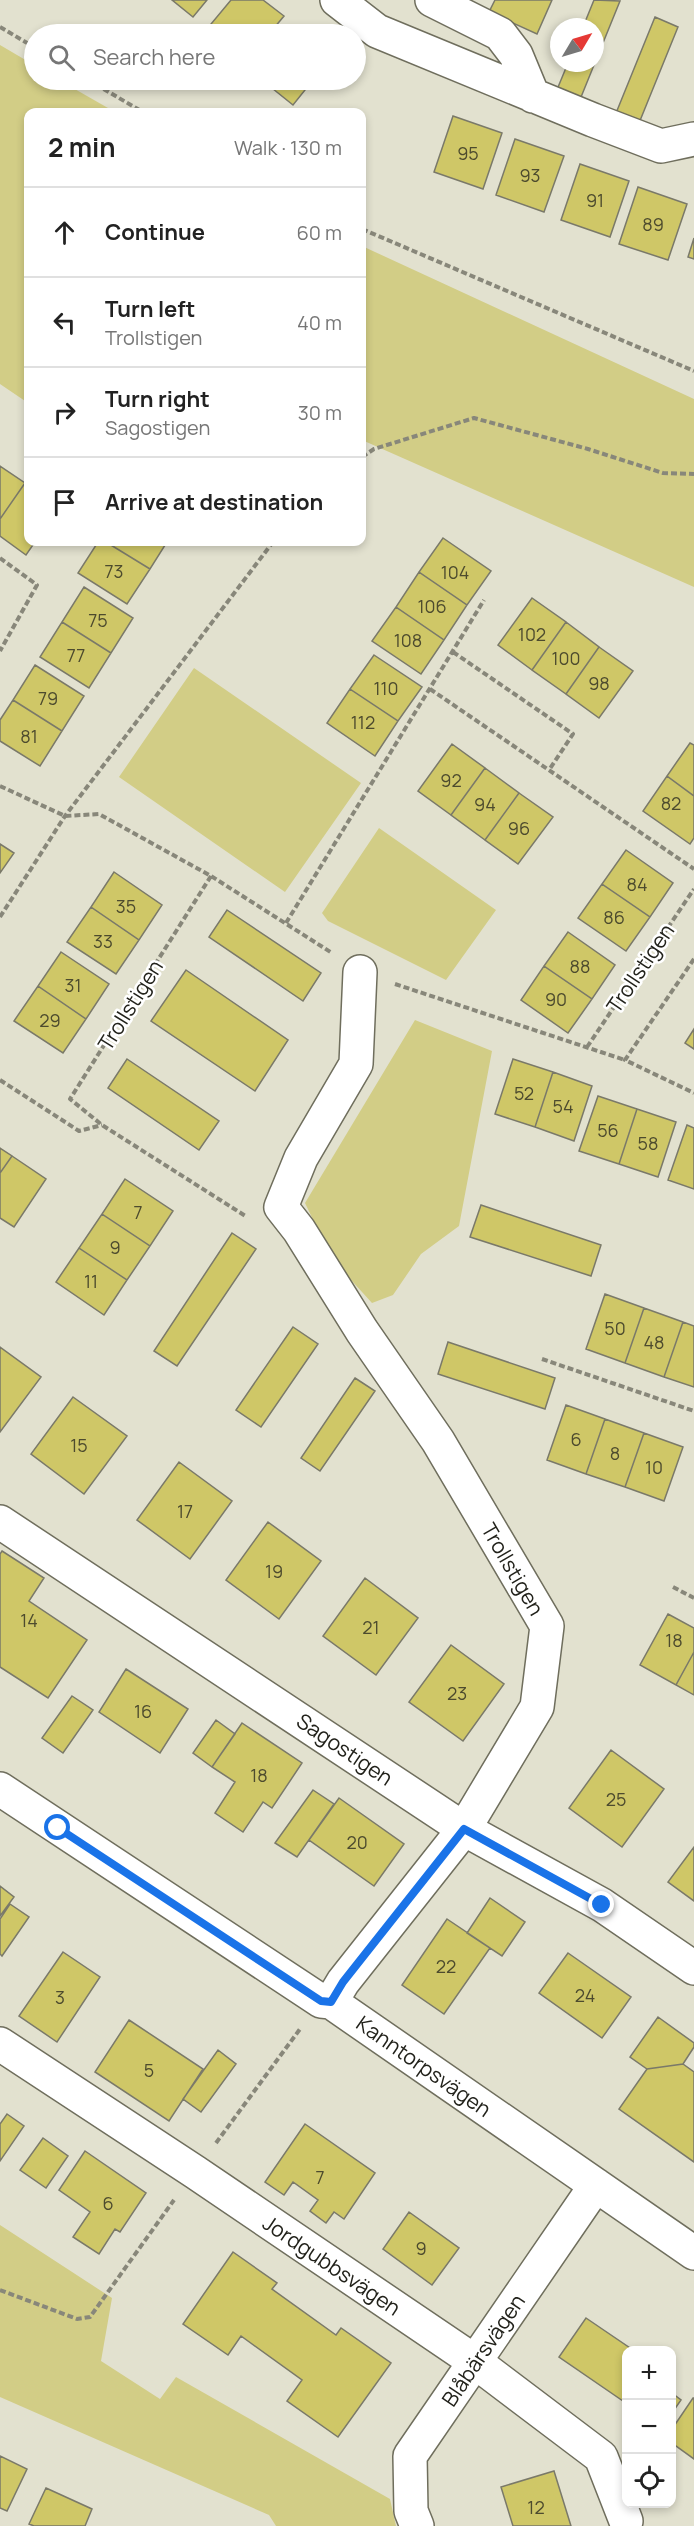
<!DOCTYPE html>
<html lang="en">
<head>
<meta charset="utf-8">
<style>
	:root { --surface:#fff; --page:#f2f2f2; --text:#222; --muted:#767676; --line:#e0e0e0 }
	body { margin:0; font-family:Manrope,sans-serif; background:var(--page); color:var(--text) }
	.controls { position:absolute; right:18px; bottom:18px; display:grid; overflow:hidden; border-radius:12px; box-shadow:0 3px 9px #0003 }
	.controls button { width:54px; height:54px; display:grid; place-items:center; padding:0; border:0; border-bottom:2px solid var(--line); background:var(--surface); color:var(--text); font:30px sans-serif }
	.compass { position:absolute; left:550px; top:18px; width:54px; height:54px; border-radius:50%; background:var(--surface); box-shadow:0 3px 9px #0003; rotate:52deg }
	.stop { position:absolute; width:18px; height:18px; margin:-14px; border:4px solid #1a73e8; border-radius:50%; background:#fff }
	.stop.end { background:#1a73e8; border-color:#fff; box-shadow:0 2px 6px #0008 }
	.list { margin:0; padding:0; list-style:none }
	h2 { display:flex; justify-content:space-between; align-items:center; height:78px; margin:0; padding:0 24px; font-size:26px }
	h2 small { font-size:20px; font-weight:400; color:var(--muted) }
	.list li { display:grid; grid-template-columns:39px 1fr auto; gap:18px; align-items:center; box-sizing:border-box; height:90px; padding:0 24px; border-top:2px solid var(--line) }
	.list b { display:block; font-size:22px; white-space:nowrap }
	.list p { margin:0; font-size:20px; white-space:nowrap; color:var(--muted) }
	.list em { font-size:20px; font-style:normal; color:var(--muted) }
	.icon { flex:none; width:33px; height:33px; fill:none; stroke:currentColor; stroke-width:2; stroke-linecap:round; stroke-linejoin:round }
	.map { position:relative; flex:none; width:694px; height:2526px; overflow:hidden }
	.search { position:absolute; background:var(--surface); box-shadow:0 3px 9px #0003; left:24px; top:24px; width:342px; height:66px; display:flex; align-items:center; gap:15px; box-sizing:border-box; padding:0 21px; border-radius:33px; color:var(--muted); font-size:22px }
	.panel { position:absolute; background:var(--surface); box-shadow:0 3px 9px #0003; left:24px; top:108px; width:342px; height:438px; border-radius:12px }
	.map>svg:first-child { display:block }
	.green { fill:#d2cd86 }
	.building { fill:#cfc767; stroke:#7a7969; stroke-width:1.5 }
	.lines { fill:none; stroke-linecap:round; stroke-linejoin:round }
	.minor-casing { stroke:#6f6e5d; stroke-width:36 }
	.path { stroke:#88877a; stroke-width:4; stroke-dasharray:6 3; stroke-linecap:butt }
	.minor { stroke:#fff; stroke-width:33 }
	.route { stroke:#1a73e8; stroke-width:8 }
	.labels { text-anchor:middle; dominant-baseline:central; stroke-width:5; stroke-linejoin:round; paint-order:stroke }
	.number-label { font-size:18px; fill:#4d4b2e }
	.street-label { font-size:21px; fill:#22221b; stroke:#fff }
</style>
</head>
<body>
<div class="map">
<svg width="694" height="2526" viewBox="0 0 694 2526">
	<rect width="100%" height="100%" fill="#e2e1cf"/>
	<path class="green" d="M 0,45 L 34,65 L 34,80 L 59,80 L 115,112 L 28,112 L 28,403 L 0,384 Z
		M 362,246 L 694,399 L 694,587 L 362,440 Z
		M 194,668 L 361,783 L 285,892 L 119,777 Z
		M 379,828 L 496,910 L 446,980 L 328,921 L 322,913 Z
		M 415,1020 L 492,1051 L 459,1226 L 421,1254 L 393,1295 L 372,1303 L 332,1259 L 305,1203 Z
		M 0,2225 L 112,2298 L 101,2361 L 160,2399 L 176,2377 L 390,2499 L 396,2526 L 276,2526 L 269,2515 L 0,2397 Z"/>
	<path class="building" d="M 172,0 L 207,0 L 193,17 Z
		M 231,0 L 263,0 L 284,16 L 269,34 L 212,34 L 206,30 Z
		M 495,0 L 552,0 L 537,34 L 489,12 Z
		M 594,0 L 620,1 L 579,102 L 556,92 L 568,63 L 595,63 L 595,27 L 583,27 Z
		M 655,17 L 678,27 L 637,128 L 614,118 Z
		M 290,26 L 301,34 L 283,34 Z
		M 262,80 L 313,80 L 293,105 Z
		M 453,116 L 502,133 L 483,189 L 434,172 Z
		M 515,139 L 564,156 L 544,212 L 496,195 Z
		M 580,164 L 629,181 L 610,237 L 561,220 Z
		M 638,187 L 687,204 L 668,260 L 619,244 Z
		M 694,238 L 694,259 L 688,257 Z
		M 0,466 L 25,483 L 0,519 Z
		M 25,483 L 28,486 L 28,542 L 35,542 L 26,555 L 0,536 L 0,519 Z
		M 443,538 L 491,571 L 467,605 L 419,572 Z
		M 98,542 L 106,542 L 150,569 L 127,604 L 78,573 Z
		M 106,542 L 167,542 L 150,569 Z
		M 419,572 L 467,605 L 444,640 L 396,607 Z
		M 84,587 L 133,618 L 111,653 L 62,622 Z
		M 532,598 L 566,622 L 532,670 L 498,645 Z
		M 396,607 L 444,640 L 421,674 L 372,641 Z
		M 62,622 L 111,653 L 89,688 L 40,657 Z
		M 566,622 L 599,647 L 566,694 L 532,670 Z
		M 599,647 L 633,671 L 599,718 L 566,694 Z
		M 374,655 L 422,687 L 398,721 L 350,689 Z
		M 35,665 L 84,696 L 62,731 L 13,700 Z
		M 350,689 L 398,721 L 375,756 L 327,723 Z
		M 13,700 L 62,731 L 40,766 L 0,741 L 0,720 Z
		M 690,743 L 694,745 L 694,796 L 667,776 Z
		M 452,744 L 485,768 L 451,815 L 418,791 Z
		M 485,768 L 519,793 L 485,840 L 451,815 Z
		M 667,776 L 694,796 L 694,838 L 690,844 L 643,811 Z
		M 519,793 L 553,817 L 518,864 L 485,840 Z
		M 0,844 L 14,853 L 0,873 Z
		M 626,850 L 673,883 L 650,917 L 602,884 Z
		M 114,872 L 162,905 L 139,940 L 91,907 Z
		M 602,884 L 650,917 L 626,951 L 578,918 Z
		M 91,907 L 139,940 L 116,974 L 67,942 Z
		M 227,910 L 321,973 L 303,1001 L 209,937 Z
		M 568,932 L 615,965 L 592,999 L 544,966 Z
		M 61,952 L 109,984 L 86,1019 L 38,986 Z
		M 544,966 L 592,999 L 568,1033 L 521,1000 Z
		M 186,970 L 288,1040 L 255,1091 L 151,1021 Z
		M 38,986 L 86,1019 L 63,1053 L 14,1021 Z
		M 694,1029 L 694,1049 L 685,1043 Z
		M 127,1059 L 219,1121 L 199,1150 L 108,1088 Z
		M 513,1059 L 553,1072 L 535,1127 L 495,1114 Z
		M 553,1072 L 592,1086 L 574,1141 L 535,1127 Z
		M 598,1096 L 637,1109 L 619,1164 L 579,1151 Z
		M 637,1109 L 676,1122 L 658,1177 L 619,1164 Z
		M 687,1125 L 694,1128 L 694,1189 L 668,1180 Z
		M 0,1148 L 12,1156 L 0,1173 Z
		M 12,1156 L 46,1179 L 14,1227 L 0,1218 L 0,1173 Z
		M 125,1179 L 173,1211 L 150,1246 L 102,1214 Z
		M 481,1205 L 601,1245 L 591,1276 L 470,1237 Z
		M 102,1214 L 150,1246 L 127,1280 L 79,1248 Z
		M 232,1233 L 256,1249 L 177,1366 L 154,1351 Z
		M 79,1248 L 127,1280 L 104,1315 L 56,1282 Z
		M 605,1294 L 644,1308 L 625,1363 L 586,1349 Z
		M 644,1308 L 683,1322 L 664,1377 L 625,1363 Z
		M 683,1322 L 694,1326 L 694,1387 L 664,1377 Z
		M 293,1327 L 318,1344 L 261,1427 L 236,1410 Z
		M 448,1342 L 555,1378 L 545,1409 L 438,1374 Z
		M 0,1347 L 41,1377 L 0,1432 Z
		M 355,1378 L 375,1391 L 320,1471 L 301,1458 Z
		M 73,1397 L 127,1436 L 84,1494 L 31,1454 Z
		M 566,1405 L 605,1419 L 586,1474 L 547,1460 Z
		M 605,1419 L 644,1433 L 625,1487 L 586,1474 Z
		M 644,1433 L 683,1447 L 664,1501 L 625,1487 Z
		M 179,1462 L 232,1501 L 190,1559 L 137,1520 Z
		M 268,1522 L 321,1561 L 279,1619 L 226,1580 Z
		M 2,1551 L 44,1578 L 29,1601 L 87,1640 L 48,1698 L 0,1667 L 0,1554 Z
		M 365,1578 L 418,1618 L 376,1675 L 323,1636 Z
		M 668,1614 L 694,1628 L 694,1652 L 676,1685 L 640,1665 Z
		M 451,1645 L 504,1684 L 463,1741 L 409,1702 Z
		M 694,1652 L 694,1695 L 676,1685 Z
		M 126,1669 L 188,1709 L 160,1753 L 99,1712 Z
		M 72,1696 L 93,1710 L 63,1753 L 42,1738 Z
		M 216,1720 L 235,1734 L 212,1767 L 193,1753 Z
		M 242,1723 L 302,1763 L 272,1808 L 263,1802 L 243,1832 L 215,1813 L 235,1782 L 212,1767 Z
		M 611,1750 L 664,1789 L 622,1847 L 569,1808 Z
		M 313,1790 L 334,1804 L 297,1857 L 275,1843 Z
		M 339,1798 L 404,1844 L 374,1886 L 309,1840 Z
		M 694,1847 L 694,1901 L 668,1882 Z
		M 0,1886 L 14,1897 L 0,1916 Z
		M 490,1898 L 525,1922 L 502,1956 L 467,1933 Z
		M 10,1904 L 29,1917 L 2,1956 L 0,1954 L 0,1919 Z
		M 447,1919 L 490,1948 L 444,2014 L 402,1985 Z
		M 63,1952 L 100,1977 L 57,2042 L 19,2016 Z
		M 568,1953 L 631,1997 L 602,2038 L 539,1993 Z
		M 658,2017 L 694,2043 L 694,2047 L 683,2064 L 647,2069 L 630,2057 Z
		M 129,2020 L 203,2069 L 169,2121 L 95,2072 Z
		M 218,2050 L 236,2064 L 201,2112 L 183,2099 Z
		M 683,2064 L 694,2072 L 694,2162 L 619,2109 L 647,2069 Z
		M 7,2114 L 24,2126 L 0,2161 L 0,2124 Z
		M 305,2124 L 375,2173 L 344,2219 L 334,2212 L 326,2223 L 310,2211 L 318,2200 L 293,2182 L 284,2195 L 265,2182 Z
		M 43,2138 L 68,2156 L 46,2188 L 20,2170 Z
		M 85,2151 L 146,2193 L 120,2232 L 115,2229 L 99,2254 L 73,2237 L 90,2212 L 59,2190 Z
		M 409,2212 L 459,2248 L 432,2285 L 383,2249 Z
		M 233,2252 L 277,2283 L 272,2289 L 336,2335 L 341,2328 L 391,2363 L 338,2437 L 287,2401 L 302,2380 L 241,2336 L 228,2355 L 183,2324 Z
		M 586,2318 L 633,2350 L 626,2350 L 626,2396 L 623,2401 L 559,2357 Z
		M 672,2393 L 681,2400 L 672,2413 Z
		M 693,2398 L 694,2398 L 694,2459 L 672,2443 L 672,2429 Z
		M 0,2456 L 27,2469 L 7,2511 L 0,2508 Z
		M 554,2471 L 571,2526 L 513,2526 L 501,2487 Z
		M 46,2488 L 92,2509 L 85,2526 L 34,2526 L 29,2524 Z"/>
	<g class="lines">
		<defs>
			<path id="minor" d="M 337,0 L 377,31 L 593,120 L 661,146 L 694,139
				M 432,0 L 500,34 L 516,55 L 533,96
				M 0,1522 L 464,1829 L 602,1905 L 694,1968
				M 0,1789 L 321,2001 L 331,2002 L 694,2253
				M 331,2002 L 343,1982 L 464,1829 L 537,1707 L 547,1626 L 438,1441 L 362,1331 L 299,1230 L 281,1207 L 301,1158 L 356,1064 L 360,972
				M 0,2044 L 195,2172 L 474,2361 L 601,2457 L 626,2521
				M 417,2526 L 411,2511 L 410,2456 L 596,2185"/>
		</defs>
		<use href="#minor" class="minor-casing"/>
		<path class="path" d="M 0,27 L 34,47
			M 88,80 L 143,112
			M 362,229 L 694,371
			M 362,457 L 374,449 L 474,418 L 588,449 L 663,473 L 694,474
			M 0,558 L 37,585 L 0,651
			M 453,652 L 573,734 L 549,770
			M 430,689 L 694,869
			M 0,786 L 65,816 L 99,814 L 211,876 L 332,953
			M 211,876 L 70,1099 L 102,1125 L 247,1217
			M 0,917 L 65,816 L 273,542
			M 286,923 L 484,600
			M 694,959 L 625,1060 L 694,1093
			M 395,984 L 625,1060
			M 587,1047 L 694,889
			M 0,1080 L 79,1131 L 102,1125
			M 542,1359 L 694,1411
			M 673,1587 L 694,1598
			M 216,2143 L 300,2029
			M 0,2290 L 77,2319 L 90,2317 L 174,2200"/>
		<use href="#minor" class="minor"/>
	</g>
	<g class="lines">
		<path class="route" d="M 58,1828 L 321,2001 L 331,2002 L 343,1982 L 464,1829 L 602,1905"/>
	</g>
	<g class="labels">
		<g class="number-label">
			<text x="468" y="153">95</text>
			<text x="530" y="175">93</text>
			<text x="595" y="200">91</text>
			<text x="653" y="224">89</text>
			<text x="114" y="571">73</text>
			<text x="455" y="572">104</text>
			<text x="432" y="606">106</text>
			<text x="98" y="620">75</text>
			<text x="532" y="634">102</text>
			<text x="408" y="640">108</text>
			<text x="76" y="655">77</text>
			<text x="566" y="658">100</text>
			<text x="599" y="683">98</text>
			<text x="386" y="688">110</text>
			<text x="48" y="698">79</text>
			<text x="363" y="722">112</text>
			<text x="29" y="736">81</text>
			<text x="451" y="780">92</text>
			<text x="671" y="803">82</text>
			<text x="485" y="804">94</text>
			<text x="519" y="828">96</text>
			<text x="637" y="884">84</text>
			<text x="126" y="906">35</text>
			<text x="614" y="917">86</text>
			<text x="103" y="941">33</text>
			<text x="580" y="966">88</text>
			<text x="73" y="985">31</text>
			<text x="556" y="999">90</text>
			<text x="50" y="1020">29</text>
			<text x="524" y="1093">52</text>
			<text x="563" y="1106">54</text>
			<text x="608" y="1130">56</text>
			<text x="648" y="1143">58</text>
			<text x="138" y="1212">7</text>
			<text x="115" y="1247">9</text>
			<text x="91" y="1281">11</text>
			<text x="615" y="1328">50</text>
			<text x="654" y="1342">48</text>
			<text x="576" y="1439">6</text>
			<text x="79" y="1445">15</text>
			<text x="615" y="1453">8</text>
			<text x="654" y="1467">10</text>
			<text x="185" y="1511">17</text>
			<text x="274" y="1571">19</text>
			<text x="29" y="1620">14</text>
			<text x="371" y="1627">21</text>
			<text x="674" y="1640">18</text>
			<text x="457" y="1693">23</text>
			<text x="143" y="1711">16</text>
			<text x="259" y="1775">18</text>
			<text x="616" y="1799">25</text>
			<text x="357" y="1842">20</text>
			<text x="446" y="1966">22</text>
			<text x="585" y="1995">24</text>
			<text x="60" y="1997">3</text>
			<text x="149" y="2070">5</text>
			<text x="320" y="2177">7</text>
			<text x="108" y="2203">6</text>
			<text x="421" y="2248">9</text>
			<text x="536" y="2507">12</text>
		</g>
		<g class="street-label">
			<text transform="translate(640 968) rotate(-56)">Trollstigen</text>
			<text transform="translate(130 1005) rotate(-58)">Trollstigen</text>
			<text transform="translate(513 1569) rotate(60)">Trollstigen</text>
			<text transform="translate(345 1749) rotate(34)">Sagostigen</text>
			<text transform="translate(424 2066) rotate(35)">Kanntorpsvägen</text>
			<text transform="translate(332 2265) rotate(34)">Jordgubbsvägen</text>
			<text transform="translate(483 2350) rotate(-56)">Blåbärsvägen</text>
		</g>
	</g>
</svg>
<div class="controls">
<button>+</button>
<button>−</button>
<button><svg class="icon" aria-label="locate" viewBox="0 0 24 24"><circle cx="12" cy="12" r="6"/><path d="M12 2v4M12 18v4M2 12h4M18 12h4"/></svg></button>
</div>
<svg class="compass" viewBox="-18 -18 36 36"><path d="M0-13l5 13h-10z" fill="#e53935"/><path d="M0 13l5-13h-10z" fill="#767676"/></svg>
<div class="stop" style="left:58px;top:1828px"></div>
<div class="stop end" style="left:602px;top:1905px"></div>
<div class="search"><svg class="icon" aria-label="search" viewBox="0 0 24 24"><circle cx="10" cy="10" r="6"/><path d="M15 15l6 6"/></svg>Search here</div>
<section class="panel">
<h2>2 min<small>Walk · 130 m</small></h2>
<ul class="list">
<li><svg class="icon" aria-label="ahead" viewBox="0 0 24 24"><path d="M12 20V5M6 11l6-6 6 6"/></svg><div><b>Continue</b></div><em>60 m</em></li>
<li><svg class="icon" aria-label="left" viewBox="0 0 24 24"><path d="M17 20v-9H6M10 6l-5 5 5 5"/></svg><div><b>Turn left</b><p>Trollstigen</p></div><em>40 m</em></li>
<li><svg class="icon" aria-label="right" viewBox="0 0 24 24"><path d="M7 20v-9h11M14 6l5 5-5 5"/></svg><div><b>Turn right</b><p>Sagostigen</p></div><em>30 m</em></li>
<li><svg class="icon" aria-label="arrive" viewBox="0 0 24 24"><path d="M6 21V4h12l-3 4 3 4H6"/></svg><div><b>Arrive at destination</b></div></li>
</ul>
</section>
</div>
</body>
</html>
